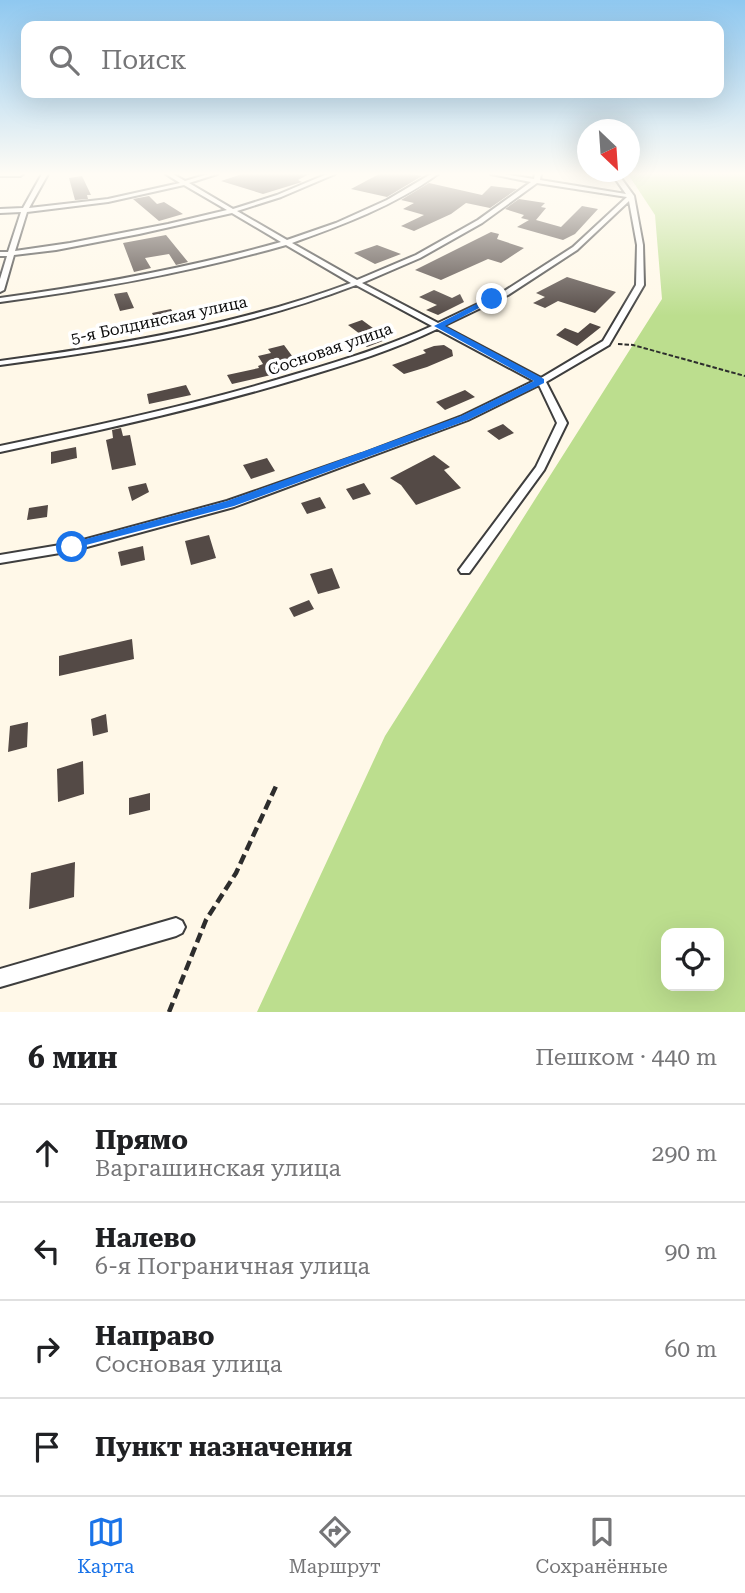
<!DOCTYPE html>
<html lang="ru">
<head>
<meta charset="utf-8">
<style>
	:root { --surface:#fff; --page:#f2f2f2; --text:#202124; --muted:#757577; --line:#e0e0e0; --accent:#1a73e8 }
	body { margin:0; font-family:"Roboto Serif",serif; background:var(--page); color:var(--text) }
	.controls { position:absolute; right:21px; bottom:21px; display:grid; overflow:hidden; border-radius:14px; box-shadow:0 7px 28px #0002 }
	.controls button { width:63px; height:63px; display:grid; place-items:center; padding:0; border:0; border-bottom:2px solid var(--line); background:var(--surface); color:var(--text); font:35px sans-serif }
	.compass { position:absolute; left:577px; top:119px; width:63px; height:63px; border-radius:50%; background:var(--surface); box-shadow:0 7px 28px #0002; rotate:155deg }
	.stop { position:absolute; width:21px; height:21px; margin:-16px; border:5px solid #1a73e8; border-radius:50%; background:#fff }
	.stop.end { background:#1a73e8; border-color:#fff; box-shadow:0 2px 7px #0008 }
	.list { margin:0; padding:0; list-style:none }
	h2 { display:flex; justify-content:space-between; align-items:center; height:91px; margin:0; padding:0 28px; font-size:30px }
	h2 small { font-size:23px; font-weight:400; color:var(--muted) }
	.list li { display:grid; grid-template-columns:46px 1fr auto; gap:21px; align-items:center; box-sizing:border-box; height:98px; padding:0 28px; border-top:2px solid var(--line) }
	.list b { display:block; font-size:26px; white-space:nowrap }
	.list p { margin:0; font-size:23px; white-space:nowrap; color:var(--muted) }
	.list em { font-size:23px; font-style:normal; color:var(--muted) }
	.icon { flex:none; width:38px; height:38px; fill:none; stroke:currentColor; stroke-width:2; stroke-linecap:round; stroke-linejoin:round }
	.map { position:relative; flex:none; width:745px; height:1012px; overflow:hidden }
	.search { position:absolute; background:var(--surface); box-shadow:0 7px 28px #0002; left:21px; right:21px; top:21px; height:77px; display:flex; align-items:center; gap:18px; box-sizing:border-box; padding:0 24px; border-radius:14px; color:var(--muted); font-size:26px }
	.sheet { height:483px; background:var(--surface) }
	nav { display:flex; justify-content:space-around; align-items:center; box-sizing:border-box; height:98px; border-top:2px solid var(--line); background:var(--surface); font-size:19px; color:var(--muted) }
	nav a { display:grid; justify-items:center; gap:4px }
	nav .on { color:var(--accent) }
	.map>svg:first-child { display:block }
	.forest { fill:#bcde8e; fill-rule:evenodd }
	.building { fill:#544a46 }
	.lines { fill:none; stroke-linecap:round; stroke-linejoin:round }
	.street-casing { stroke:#3e3e3e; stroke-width:4 }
	.path-far1 { stroke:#2d2d2d; stroke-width:2; stroke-dasharray:4.5 2; stroke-linecap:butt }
	.path { stroke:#2d2d2d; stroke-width:4.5; stroke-dasharray:10 5; stroke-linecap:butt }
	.street { fill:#fff; fill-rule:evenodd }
	.route { fill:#1a73e8 }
	.labels { text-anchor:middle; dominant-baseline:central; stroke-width:7; stroke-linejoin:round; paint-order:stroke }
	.far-street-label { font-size:16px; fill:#0b0b0b; stroke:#fff }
</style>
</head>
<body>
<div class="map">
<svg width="745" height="1012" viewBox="0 0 745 1012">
	<rect width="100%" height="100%" fill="#fff8e8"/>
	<path class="forest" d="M 628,174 L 745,174 L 745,1012 L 257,1012 L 385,736 L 662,299 L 655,215 ZM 666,933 L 719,933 L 719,986 L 666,986 Z"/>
	<path class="building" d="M 242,174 L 309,174 L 298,180 L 302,182 L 263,194 L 221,181 Z
		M 379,174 L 411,174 L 422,176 L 387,197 L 351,189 Z
		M 82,176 L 91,195 L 87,195 L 88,199 L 75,200 L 69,178 Z
		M 429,183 L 482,195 L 491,186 L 517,189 L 490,208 L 466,203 L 451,214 L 414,231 L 401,226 L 424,215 L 403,209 L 414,203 L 401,200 Z
		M 149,196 L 157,204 L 164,202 L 183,214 L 159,221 L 133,199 Z
		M 519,199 L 545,203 L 541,207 L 546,208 L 536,220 L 561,227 L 582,206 L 598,209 L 575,234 L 563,240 L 517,227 L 529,220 L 521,218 L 524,215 L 505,209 Z
		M 491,232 L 499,234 L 497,239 L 524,248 L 501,263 L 488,259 L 441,280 L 415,270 Z
		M 166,235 L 188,262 L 176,265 L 169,254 L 145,258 L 151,268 L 134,272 L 123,243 Z
		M 377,245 L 401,254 L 375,264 L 354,253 Z
		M 567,277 L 616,292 L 595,313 L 558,301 L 545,308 L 533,303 L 545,297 L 536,293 Z
		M 434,290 L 452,298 L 460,294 L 464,302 L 438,315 L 426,310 L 437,305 L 419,297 Z
		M 127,292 L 134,308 L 120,311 L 114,294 Z
		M 171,309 L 179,323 L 159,327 L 152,313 Z
		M 362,320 L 388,339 L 367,347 L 357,340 L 364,337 L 348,325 Z
		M 590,323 L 601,327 L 577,346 L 556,335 L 565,328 L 578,333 Z
		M 284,345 L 301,368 L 232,384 L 227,375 L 259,368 L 258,366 L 263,364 L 258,356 L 271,353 L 268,349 Z
		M 444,345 L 452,350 L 453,356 L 427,367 L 404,374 L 392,365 L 426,353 L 423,350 L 434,346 Z
		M 186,385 L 191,395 L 149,404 L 147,394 Z
		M 465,390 L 475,397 L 445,410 L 436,402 Z
		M 503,424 L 514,433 L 499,440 L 487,431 Z
		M 121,428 L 123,436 L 130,435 L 136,465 L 112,470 L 106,440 L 113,438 L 112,430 Z
		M 76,447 L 77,458 L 51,464 L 51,452 Z
		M 434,455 L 450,467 L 444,470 L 461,488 L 416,505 L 401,485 L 390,478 Z
		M 267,458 L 275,471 L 251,479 L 243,465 Z
		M 146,483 L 149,492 L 132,501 L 128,487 Z
		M 364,483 L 371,494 L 353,500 L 346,489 Z
		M 320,497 L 326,508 L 307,514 L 301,503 Z
		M 48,505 L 47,517 L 27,520 L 29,508 Z
		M 209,535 L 216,558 L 191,565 L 185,541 Z
		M 143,546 L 145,560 L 121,566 L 118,552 Z
		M 332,568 L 340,588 L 318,594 L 310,574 Z
		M 309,600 L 314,609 L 294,617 L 289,608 Z
		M 132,639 L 134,659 L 59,676 L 59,656 Z
		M 106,714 L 108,732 L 93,736 L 91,719 Z
		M 28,722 L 27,747 L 8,752 L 10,726 Z
		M 83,761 L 84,794 L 58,802 L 57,769 Z
		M 150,793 L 150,810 L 129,815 L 129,798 Z
		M 75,862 L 74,897 L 29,909 L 31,873 Z"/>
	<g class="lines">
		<defs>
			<path id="street" d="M 0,174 L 23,174 L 20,176 L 0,176 Z
				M 42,174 L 48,174 L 29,208 L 108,199 L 180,183 L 166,174 L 173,174 L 185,181 L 208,174 L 217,174 L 189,183 L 233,209 L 277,195 L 327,174 L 335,174 L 281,197 L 237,211 L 287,240 L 336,223 L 387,200 L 431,174 L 438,174 C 394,206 342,225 292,243 L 357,280 L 416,255 L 478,220 L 531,182 L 491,174 L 504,174 L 534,179 L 535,174 L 541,174 L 540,180 L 626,194 L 612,174 L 618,174 L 634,196 L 643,245 L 644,285 L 609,345 L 546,382 L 567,423 L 544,470 L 469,573 L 461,573 L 459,570 L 536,467 L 557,423 L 539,385 L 468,420 L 234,507 L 72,551 L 0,563 L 0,555 L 72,543 L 227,501 L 362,454 L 462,416 L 534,381 L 437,329 C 394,350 347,364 301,378 C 202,408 101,430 0,452 L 0,446 C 99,425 198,404 296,374 C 341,361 389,346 432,326 L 356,285 C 242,329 121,349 0,365 L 0,361 C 119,345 238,325 351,283 L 286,245 C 192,272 97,289 0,302 L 0,298 C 95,285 189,268 281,242 L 232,213 L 139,234 L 56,250 L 14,255 L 4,290 L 0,292 L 0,279 L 7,256 L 0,256 L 0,252 L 8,252 L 21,212 L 0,213 L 0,209 L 23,208 ZM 537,183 L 627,197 L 573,247 L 503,292 L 438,323 L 362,283 L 420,258 L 482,223 ZM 184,185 L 227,210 L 168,224 L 70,243 L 15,251 L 27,212 L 108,202 ZM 629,201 L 637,245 L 636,285 L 603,341 L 541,378 L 443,326 L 508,295 L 577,250 Z
				M 176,918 L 182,921 L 185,927 L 182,933 L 176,936 L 0,987 L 0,969 Z"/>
		</defs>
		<use href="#street" class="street-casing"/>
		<path class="path-far1" d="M 618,344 L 633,345 L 745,376"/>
		<path class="path" d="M 169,1012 L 206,920 L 236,873 L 277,784"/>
		<use href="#street" class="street"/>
	</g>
	<linearGradient id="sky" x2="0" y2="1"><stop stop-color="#8fc8f0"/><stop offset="0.55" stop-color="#fffcf5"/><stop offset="1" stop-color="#fffcf5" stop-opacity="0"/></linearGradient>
	<rect width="745" height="316" fill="url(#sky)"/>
	<path class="route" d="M 490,297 L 496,299 L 445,326 L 544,379 L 544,383 L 468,420 L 234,506 L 67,550 L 67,544 L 227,501 L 461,416 L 534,381 L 434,326 Z"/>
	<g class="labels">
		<g class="far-street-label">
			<text transform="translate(159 320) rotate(-12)">5-я Болдинская улица</text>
			<text transform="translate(330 349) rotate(-19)">Сосновая улица</text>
		</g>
	</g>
</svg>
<div class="controls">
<button><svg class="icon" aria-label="locate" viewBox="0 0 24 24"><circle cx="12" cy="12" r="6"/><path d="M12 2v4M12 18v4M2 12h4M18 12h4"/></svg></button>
</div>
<svg class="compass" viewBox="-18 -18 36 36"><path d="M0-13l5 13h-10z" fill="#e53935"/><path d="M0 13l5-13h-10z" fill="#757577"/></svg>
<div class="stop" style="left:72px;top:547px"></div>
<div class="stop end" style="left:492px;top:299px"></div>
<div class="search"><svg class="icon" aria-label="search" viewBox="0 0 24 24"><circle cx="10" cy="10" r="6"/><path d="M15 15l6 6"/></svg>Поиск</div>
</div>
<section class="sheet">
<h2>6 мин<small>Пешком · 440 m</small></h2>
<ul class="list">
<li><svg class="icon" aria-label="ahead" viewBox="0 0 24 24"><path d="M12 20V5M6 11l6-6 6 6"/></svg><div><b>Прямо</b><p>Варгашинская улица</p></div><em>290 m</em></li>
<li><svg class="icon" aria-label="left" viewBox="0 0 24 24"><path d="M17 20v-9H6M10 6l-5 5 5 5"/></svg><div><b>Налево</b><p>6-я Пограничная улица</p></div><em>90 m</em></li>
<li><svg class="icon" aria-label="right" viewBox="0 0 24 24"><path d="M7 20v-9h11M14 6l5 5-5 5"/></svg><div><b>Направо</b><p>Сосновая улица</p></div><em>60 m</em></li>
<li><svg class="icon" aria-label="arrive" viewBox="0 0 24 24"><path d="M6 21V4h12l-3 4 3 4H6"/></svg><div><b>Пункт назначения</b></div></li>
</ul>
</section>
<nav>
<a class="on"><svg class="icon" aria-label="map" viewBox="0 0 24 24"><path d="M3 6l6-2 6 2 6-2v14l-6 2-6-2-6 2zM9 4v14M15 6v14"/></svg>Карта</a>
<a><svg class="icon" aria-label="directions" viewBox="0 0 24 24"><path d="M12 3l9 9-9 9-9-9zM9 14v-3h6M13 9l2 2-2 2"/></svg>Маршрут</a>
<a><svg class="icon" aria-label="saved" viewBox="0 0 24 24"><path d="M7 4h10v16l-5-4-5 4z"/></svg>Сохранённые</a>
</nav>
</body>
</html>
